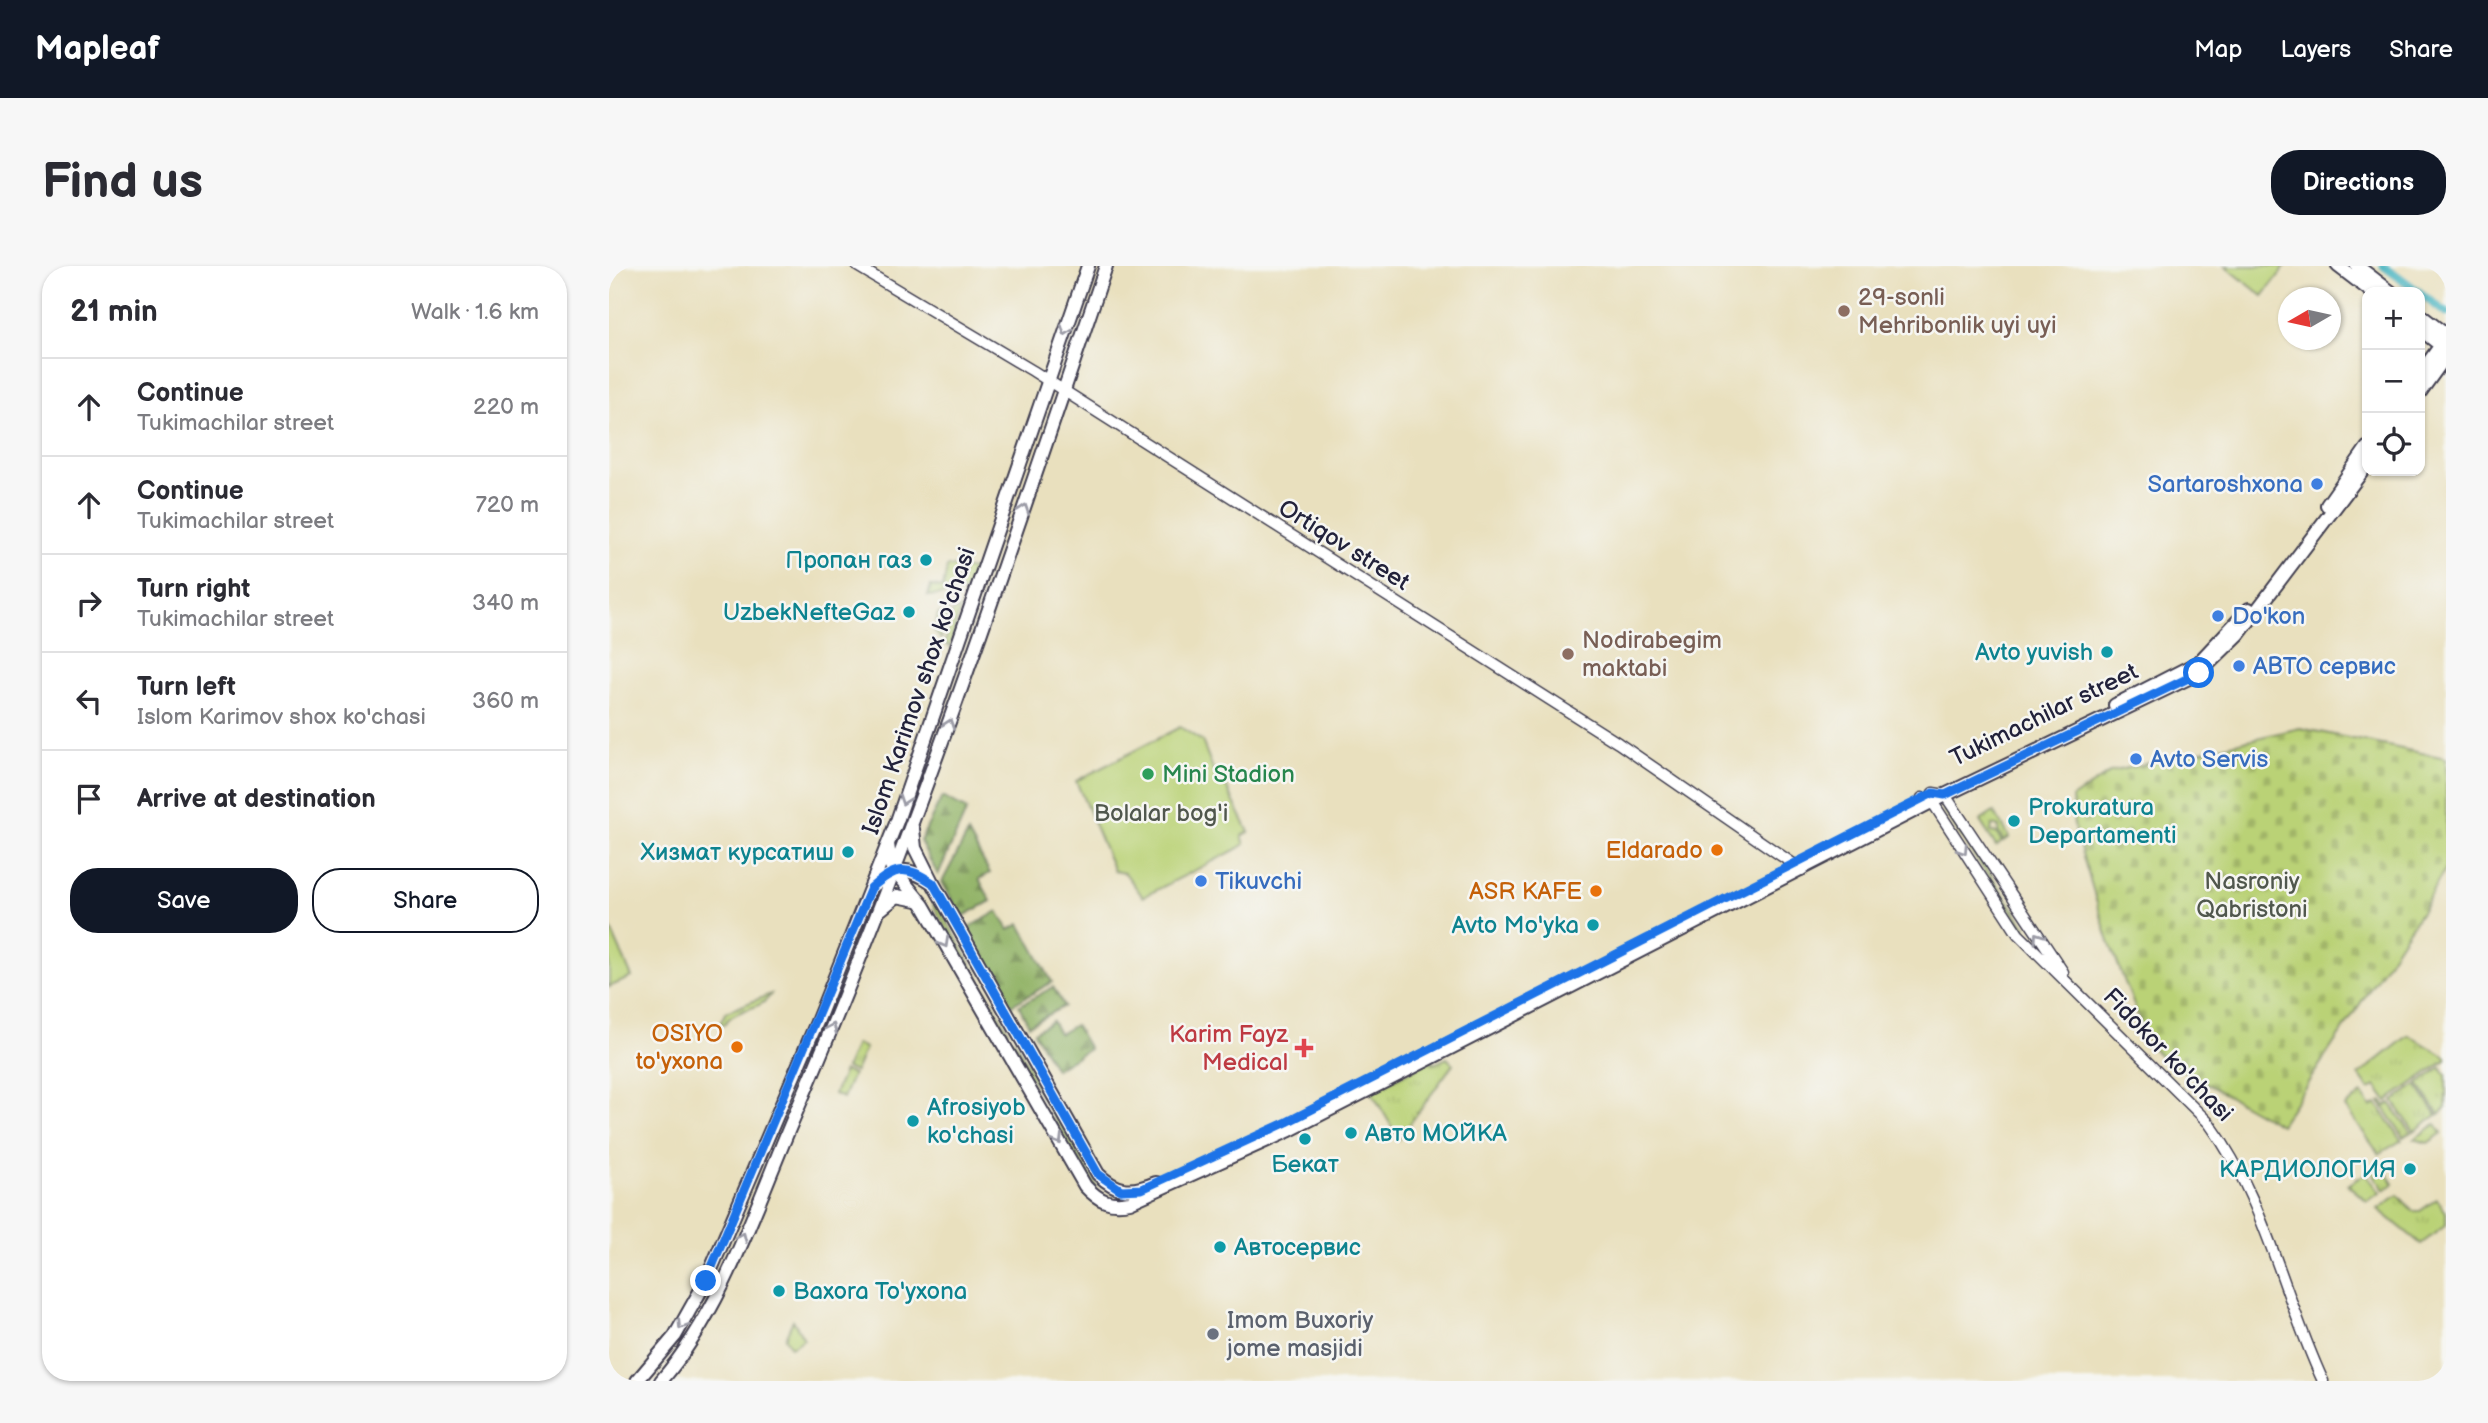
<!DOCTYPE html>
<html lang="en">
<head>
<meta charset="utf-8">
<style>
	:root { --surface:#fff; --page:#f7f7f7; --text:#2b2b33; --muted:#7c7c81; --line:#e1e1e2; --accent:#111827 }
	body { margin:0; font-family:"Balsamiq Sans",sans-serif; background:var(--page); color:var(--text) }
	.controls { position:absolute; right:21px; top:21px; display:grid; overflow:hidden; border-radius:14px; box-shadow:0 2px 5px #0004 }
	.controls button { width:63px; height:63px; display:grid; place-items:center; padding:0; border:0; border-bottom:2px solid var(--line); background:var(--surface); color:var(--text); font:35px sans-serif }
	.compass { position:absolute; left:1669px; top:21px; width:63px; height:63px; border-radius:50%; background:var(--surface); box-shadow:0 2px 5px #0004; rotate:261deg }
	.stop { position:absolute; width:21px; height:21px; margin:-16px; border:5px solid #1a73e8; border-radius:50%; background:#fff }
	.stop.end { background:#1a73e8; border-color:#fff; box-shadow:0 2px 7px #0008 }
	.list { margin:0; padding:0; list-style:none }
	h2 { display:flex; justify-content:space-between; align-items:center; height:91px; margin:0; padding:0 28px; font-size:30px }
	h2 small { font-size:23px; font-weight:400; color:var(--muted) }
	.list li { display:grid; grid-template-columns:46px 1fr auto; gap:21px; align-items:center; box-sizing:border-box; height:98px; padding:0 28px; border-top:2px solid var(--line) }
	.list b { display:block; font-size:26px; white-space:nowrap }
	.list p { margin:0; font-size:23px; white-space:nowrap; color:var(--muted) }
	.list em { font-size:23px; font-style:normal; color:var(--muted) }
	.actions { display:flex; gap:14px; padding:21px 28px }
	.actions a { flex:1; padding:16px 0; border:2px solid var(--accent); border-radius:28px; text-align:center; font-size:24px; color:var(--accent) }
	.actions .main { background:var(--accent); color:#fff }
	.icon { flex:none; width:38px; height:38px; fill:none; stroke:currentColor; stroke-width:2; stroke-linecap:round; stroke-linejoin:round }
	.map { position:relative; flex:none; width:1837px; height:1115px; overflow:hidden; border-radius:28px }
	header { display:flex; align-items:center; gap:42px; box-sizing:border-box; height:98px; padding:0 35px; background:var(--accent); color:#fff }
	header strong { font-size:33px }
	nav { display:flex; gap:38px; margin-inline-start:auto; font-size:24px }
	.intro { display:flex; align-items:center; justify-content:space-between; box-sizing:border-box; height:168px; padding:0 42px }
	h1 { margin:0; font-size:49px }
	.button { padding:18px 32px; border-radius:28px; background:var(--accent); color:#fff; font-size:24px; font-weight:700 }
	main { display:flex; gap:42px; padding:0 42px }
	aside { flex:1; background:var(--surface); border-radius:28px; box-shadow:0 2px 5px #0004 }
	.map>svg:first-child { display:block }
	.grass { fill:url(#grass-tufts); stroke:#6e7a58; stroke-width:2 }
	.forest { fill:url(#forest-firs); stroke:#5a6b51; stroke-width:2 }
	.cemetery { fill:url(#cemetery-stones); stroke:#6e7a58; stroke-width:2 }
	.park { fill:#bad276; stroke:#6e7a58; stroke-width:2 }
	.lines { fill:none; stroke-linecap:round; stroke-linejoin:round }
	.canal { stroke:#45b3c0; stroke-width:9 }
	.minor-casing { stroke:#403e4f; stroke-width:13 }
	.major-casing { stroke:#403e4f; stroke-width:16 }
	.minor { stroke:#fff; stroke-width:10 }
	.major { stroke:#fff; stroke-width:12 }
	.oneway { stroke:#9c9ca7 }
	.route { stroke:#1a73e8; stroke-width:9 }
	.education-dot { fill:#8d6e63; stroke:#f6f6f2; stroke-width:2.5 }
	.shop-dot { fill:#3f7fe0; stroke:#f6f6f2; stroke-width:2.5 }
	.culture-dot { fill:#0f9aa8; stroke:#f6f6f2; stroke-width:2.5 }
	.leisure-dot { fill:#2e9e5b; stroke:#f6f6f2; stroke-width:2.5 }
	.food-dot { fill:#e8710a; stroke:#f6f6f2; stroke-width:2.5 }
	.health-dot { fill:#e0444e; stroke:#f6f6f2; stroke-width:2.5 }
	.worship-dot { fill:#6b7280; stroke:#f6f6f2; stroke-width:2.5 }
	.labels { text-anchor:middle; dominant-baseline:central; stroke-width:5; stroke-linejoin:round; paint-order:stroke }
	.education-label { font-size:24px; fill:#785e54; stroke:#f6f6f2; text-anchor:start }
	.shop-label { font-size:24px; fill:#366cbe; stroke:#f6f6f2; text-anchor:start }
	.street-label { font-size:24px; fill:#22223b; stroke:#f6f6f2 }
	.culture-label { font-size:24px; fill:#0d838f; stroke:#f6f6f2; text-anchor:end }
	.leisure-label { font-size:24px; fill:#27864d; stroke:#f6f6f2; text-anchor:start }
	.park-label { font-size:24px; fill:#50574d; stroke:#f6f6f2 }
	.food-label { font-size:24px; fill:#c56008; stroke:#f6f6f2; text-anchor:end }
	.health-label { font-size:24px; fill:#be3a42; stroke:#f6f6f2; text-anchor:end }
	.worship-label { font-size:24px; fill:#5b616d; stroke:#f6f6f2; text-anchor:start }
</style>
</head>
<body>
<header>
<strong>Mapleaf</strong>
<nav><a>Map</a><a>Layers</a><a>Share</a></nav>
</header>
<div class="intro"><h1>Find us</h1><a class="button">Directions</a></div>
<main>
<aside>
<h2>21 min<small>Walk · 1.6 km</small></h2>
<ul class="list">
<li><svg class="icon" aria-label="ahead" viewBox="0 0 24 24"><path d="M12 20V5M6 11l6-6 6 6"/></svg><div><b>Continue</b><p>Tukimachilar street</p></div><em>220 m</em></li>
<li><svg class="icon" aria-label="ahead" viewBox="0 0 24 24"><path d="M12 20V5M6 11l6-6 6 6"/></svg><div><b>Continue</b><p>Tukimachilar street</p></div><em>720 m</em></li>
<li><svg class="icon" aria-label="right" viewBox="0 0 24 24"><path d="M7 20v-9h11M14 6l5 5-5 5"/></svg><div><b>Turn right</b><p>Tukimachilar street</p></div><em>340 m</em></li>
<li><svg class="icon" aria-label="left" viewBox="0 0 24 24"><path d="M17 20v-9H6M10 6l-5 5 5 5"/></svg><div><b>Turn left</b><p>Islom Karimov shox ko'chasi</p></div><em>360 m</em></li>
<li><svg class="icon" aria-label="arrive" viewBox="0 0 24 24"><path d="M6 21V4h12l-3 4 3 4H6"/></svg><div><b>Arrive at destination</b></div></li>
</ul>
<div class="actions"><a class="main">Save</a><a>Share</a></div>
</aside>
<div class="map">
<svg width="1837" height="1115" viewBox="0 0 1837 1115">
	<defs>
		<pattern id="grass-tufts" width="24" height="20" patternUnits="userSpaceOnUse" patternTransform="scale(1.75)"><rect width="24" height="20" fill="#bad276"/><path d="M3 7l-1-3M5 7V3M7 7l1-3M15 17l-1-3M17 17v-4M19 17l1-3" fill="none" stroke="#a0b467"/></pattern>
		<pattern id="forest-firs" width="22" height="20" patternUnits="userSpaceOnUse" patternTransform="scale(1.75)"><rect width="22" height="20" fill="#93b467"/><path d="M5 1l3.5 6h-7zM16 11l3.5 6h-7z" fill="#789256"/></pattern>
		<pattern id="cemetery-stones" width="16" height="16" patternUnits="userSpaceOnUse" patternTransform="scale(1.75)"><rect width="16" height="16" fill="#bad276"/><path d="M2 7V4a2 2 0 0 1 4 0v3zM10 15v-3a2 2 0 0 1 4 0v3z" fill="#a0b467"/></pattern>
	</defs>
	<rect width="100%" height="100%" fill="#f6f6f2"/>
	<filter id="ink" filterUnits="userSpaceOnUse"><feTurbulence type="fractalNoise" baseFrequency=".0143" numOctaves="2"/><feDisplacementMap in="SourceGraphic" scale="14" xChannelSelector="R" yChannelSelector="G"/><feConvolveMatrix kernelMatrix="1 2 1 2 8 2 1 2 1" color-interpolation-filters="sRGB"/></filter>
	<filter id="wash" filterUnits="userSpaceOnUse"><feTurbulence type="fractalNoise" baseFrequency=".00686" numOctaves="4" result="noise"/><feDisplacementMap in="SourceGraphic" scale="28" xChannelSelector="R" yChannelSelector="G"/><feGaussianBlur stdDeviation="1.57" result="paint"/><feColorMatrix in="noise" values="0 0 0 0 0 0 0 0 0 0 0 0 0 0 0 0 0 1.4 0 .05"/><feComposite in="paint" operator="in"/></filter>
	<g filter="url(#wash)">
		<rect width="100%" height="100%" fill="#e9e0be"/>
		<path class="grass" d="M 338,301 L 349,301 L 344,328 L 319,330 L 322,320 L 334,322 Z
			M 354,303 L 366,303 L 360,324 L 348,327 Z
			M 351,343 L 341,381 L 336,377 L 343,346 Z
			M 339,345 L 332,373 L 325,365 L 329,348 Z
			M 1338,542 L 1417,662 L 1416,665 L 1334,544 Z
			M 1385,546 L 1401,571 L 1395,575 L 1389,566 L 1390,561 L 1383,559 L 1382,566 L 1387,567 L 1393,576 L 1387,580 L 1371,555 Z
			M 328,637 L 399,765 L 396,767 L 324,639 Z
			M 162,728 C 152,746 125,741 115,759 L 111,757 L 117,746 Z
			M 1800,769 L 1837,791 L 1837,794 L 1778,835 L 1767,820 L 1760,823 L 1750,809 Z
			M 405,774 L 488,920 L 485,922 L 401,776 Z
			M 247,778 L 256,782 L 246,806 L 237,802 Z
			M 838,792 L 844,798 L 790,873 L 762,825 L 823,794 L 825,798 Z
			M 1832,801 L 1837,809 L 1837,842 L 1830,848 L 1809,818 Z
			M 235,805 L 244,808 L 234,832 L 225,828 Z
			M 1807,819 L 1828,849 L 1805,865 L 1784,835 Z
			M 1753,828 L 1762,841 L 1768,838 L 1793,874 L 1770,888 L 1736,841 Z
			M 1773,835 L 1777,840 L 1781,837 L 1802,866 L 1795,871 L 1771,836 Z
			M 1827,858 L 1833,867 L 1819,877 L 1805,873 Z
			M 1772,897 L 1785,918 L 1775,924 L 1762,904 Z
			M 1757,907 L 1771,927 L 1758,935 L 1739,919 Z
			M 1789,929 L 1804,945 L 1811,945 L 1828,933 L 1837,946 L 1837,959 L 1812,978 L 1769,943 Z
			M 184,1054 L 195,1073 L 182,1081 L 176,1072 Z"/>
		<path class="forest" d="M 333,531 L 358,544 L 329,609 L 311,575 Z
			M 359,567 L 381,607 L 370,613 L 382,635 L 353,651 L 333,616 Z
			M 389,645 L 400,664 L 411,658 L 443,716 L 401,740 L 358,663 Z
			M 444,721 L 455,740 L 420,759 L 410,740 Z
			M 443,755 L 450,768 L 466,759 L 480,783 L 446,803 L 425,766 Z"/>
		<path class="cemetery" d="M 1691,462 L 1837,492 L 1837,601 L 1815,641 L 1671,859 L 1557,795 L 1541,780 L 1499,673 L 1465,561 L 1463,532 L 1502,506 Z"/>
		<path class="park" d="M 1616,0 L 1677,0 L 1654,30 Z
			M 571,461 L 593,475 L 610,518 L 615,516 L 640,566 L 633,570 L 636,578 L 632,581 L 534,631 L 516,607 L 505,605 L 467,515 Z
			M 0,659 L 23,711 L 0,721 Z"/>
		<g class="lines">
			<path class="canal" d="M 1775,0 L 1810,26
				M 1811,27 L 1837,47"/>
		</g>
	</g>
	<g filter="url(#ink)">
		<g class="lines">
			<defs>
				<path id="minor" d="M 248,0 L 424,105 L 1009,477 L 1193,604
					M 1324,527 L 1336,529 L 1454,706
					M 1313,532 L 1326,540 L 1409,668 L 1600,857 C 1656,933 1674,1029 1714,1115"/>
				<path id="major" d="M 1729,0 L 1763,26
					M 1748,0 L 1782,26
					M 1811,49 L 1837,69
					M 1811,63 L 1835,82
					M 1811,108 L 1837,72
					M 1811,126 L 1837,90
					M 1718,239 L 1758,182
					M 1506,439 L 1590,396 L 1640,343
					M 304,563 L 306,582 L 322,614
					M 279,578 L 282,600 L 314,639 L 476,920 C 490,935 501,940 521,936 L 681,864 L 1336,529 L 1590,407 L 1630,368 L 1758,199
					M 262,622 C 286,601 297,599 324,617 L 489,908 C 508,927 523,927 547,917
					M 272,643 L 288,630 L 308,634
					M 28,1115 L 66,1070 L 97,1015 L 208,756 L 288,555 L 479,0
					M 52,1115 C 115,1042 147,939 185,851 C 305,574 400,287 497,0"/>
			</defs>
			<use href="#minor" class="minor-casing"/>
			<use href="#major" class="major-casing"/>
			<use href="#minor" class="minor"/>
			<use href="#major" class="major"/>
		</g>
		<defs><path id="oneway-chevron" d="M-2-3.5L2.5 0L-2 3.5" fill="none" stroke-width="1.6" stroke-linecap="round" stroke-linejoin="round" transform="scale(1.75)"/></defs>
		<g class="oneway">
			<use href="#oneway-chevron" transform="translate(457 65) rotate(109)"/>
			<use href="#oneway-chevron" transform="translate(415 243) rotate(-71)"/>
			<use href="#oneway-chevron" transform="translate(340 458) rotate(-71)"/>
			<use href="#oneway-chevron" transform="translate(295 534) rotate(109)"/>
			<use href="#oneway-chevron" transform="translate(1354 584) rotate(57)"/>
			<use href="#oneway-chevron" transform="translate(1429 671) rotate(-125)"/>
			<use href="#oneway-chevron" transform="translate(335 677) rotate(61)"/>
			<use href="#oneway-chevron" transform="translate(223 762) rotate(-67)"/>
			<use href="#oneway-chevron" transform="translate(449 874) rotate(59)"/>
			<use href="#oneway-chevron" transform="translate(133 971) rotate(-67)"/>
			<use href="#oneway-chevron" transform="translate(73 1059) rotate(122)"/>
		</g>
	</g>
	<g class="lines" filter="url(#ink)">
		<path class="route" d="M 97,1015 L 262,622 C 287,600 297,599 324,617 L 489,908 L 512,924 L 533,923 L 678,856 L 1324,527 L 1336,529 L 1590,407"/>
	</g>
	<g class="education-dot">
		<circle cx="1235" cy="45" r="7"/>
		<circle cx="959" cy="388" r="7"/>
	</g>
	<g class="shop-dot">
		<circle cx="1708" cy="218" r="7"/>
		<circle cx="1609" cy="350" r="7"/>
		<circle cx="1630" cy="400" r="7"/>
		<circle cx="1527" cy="493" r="7"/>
		<circle cx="592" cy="615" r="7"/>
	</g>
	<g class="culture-dot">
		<circle cx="317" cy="294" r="7"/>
		<circle cx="300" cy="346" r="7"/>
		<circle cx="1498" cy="386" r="7"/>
		<circle cx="1405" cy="555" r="7"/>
		<circle cx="239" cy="586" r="7"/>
		<circle cx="984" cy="659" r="7"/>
		<circle cx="304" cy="855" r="7"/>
		<circle cx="742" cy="867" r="7"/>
		<circle cx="696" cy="873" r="7"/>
		<circle cx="1801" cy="903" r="7"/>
		<circle cx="611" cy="981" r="7"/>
		<circle cx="170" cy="1025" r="7"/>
	</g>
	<circle class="leisure-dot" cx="539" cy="508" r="7"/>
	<g class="food-dot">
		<circle cx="1108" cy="584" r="7"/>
		<circle cx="987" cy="625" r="7"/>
		<circle cx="128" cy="781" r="7"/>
	</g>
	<path class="health-dot" d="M691.5 771.5h7v7h7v7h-7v7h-7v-7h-7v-7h7z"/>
	<circle class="worship-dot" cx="604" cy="1068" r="7"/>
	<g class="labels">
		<g class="education-label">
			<text x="1249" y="31">29-sonli<tspan x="1249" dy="28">Mehribonlik uyi uyi</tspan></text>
			<text x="973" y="374">Nodirabegim<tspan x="973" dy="28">maktabi</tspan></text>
		</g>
		<g class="shop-label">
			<text x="1694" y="218" text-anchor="end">Sartaroshxona</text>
			<text x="1623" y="350">Do'kon</text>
			<text x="1644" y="400">АВТО сервис</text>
			<text x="1541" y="493">Avto Servis</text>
			<text x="606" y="615">Tikuvchi</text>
		</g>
		<g class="street-label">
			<text transform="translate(735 279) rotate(32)">Ortiqov street</text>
			<text transform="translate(310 425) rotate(-71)">Islom Karimov shox ko'chasi</text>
			<text transform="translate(1435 449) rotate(-26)">Tukimachilar street</text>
			<text transform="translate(1559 789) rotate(46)">Fidokor ko'chasi</text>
		</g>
		<g class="culture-label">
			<text x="303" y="294">Пропан газ</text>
			<text x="286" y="346">UzbekNefteGaz</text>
			<text x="1484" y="386">Avto yuvish</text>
			<text x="1419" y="541" text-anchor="start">Prokuratura<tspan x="1419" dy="28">Departamenti</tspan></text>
			<text x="225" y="586">Хизмат курсатиш</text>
			<text x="970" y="659">Avto Mo'yka</text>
			<text x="318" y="841" text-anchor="start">Afrosiyob<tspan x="318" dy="28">ko'chasi</tspan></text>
			<text x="756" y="867" text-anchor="start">Авто МОЙКА</text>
			<text x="696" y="898" text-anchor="middle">Бекат</text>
			<text x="1787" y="903">КАРДИОЛОГИЯ</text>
			<text x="625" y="981" text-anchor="start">Автосервис</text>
			<text x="184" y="1025" text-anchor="start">Baxora To'yxona</text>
		</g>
		<g class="leisure-label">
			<text x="553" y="508">Mini Stadion</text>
		</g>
		<g class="park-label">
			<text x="552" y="547">Bolalar bog'i</text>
			<text x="1643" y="615">Nasroniy<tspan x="1643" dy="28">Qabristoni</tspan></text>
		</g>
		<g class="food-label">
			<text x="1094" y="584">Eldarado</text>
			<text x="973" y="625">ASR KAFE</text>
			<text x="114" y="767">OSIYO<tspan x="114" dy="28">to'yxona</tspan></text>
		</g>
		<g class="health-label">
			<text x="679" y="768">Karim Fayz<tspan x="679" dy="28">Medical</tspan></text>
		</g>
		<g class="worship-label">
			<text x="618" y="1054">Imom Buxoriy<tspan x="618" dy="28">jome masjidi</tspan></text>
		</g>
	</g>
</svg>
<div class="controls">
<button>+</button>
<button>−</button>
<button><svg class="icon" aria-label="locate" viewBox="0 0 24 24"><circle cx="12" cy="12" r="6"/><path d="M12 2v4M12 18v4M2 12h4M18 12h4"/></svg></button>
</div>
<svg class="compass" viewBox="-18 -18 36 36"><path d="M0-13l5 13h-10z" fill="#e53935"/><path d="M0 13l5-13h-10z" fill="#7c7c81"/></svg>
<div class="stop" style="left:1590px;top:407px"></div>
<div class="stop end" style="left:97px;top:1015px"></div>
</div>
</main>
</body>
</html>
